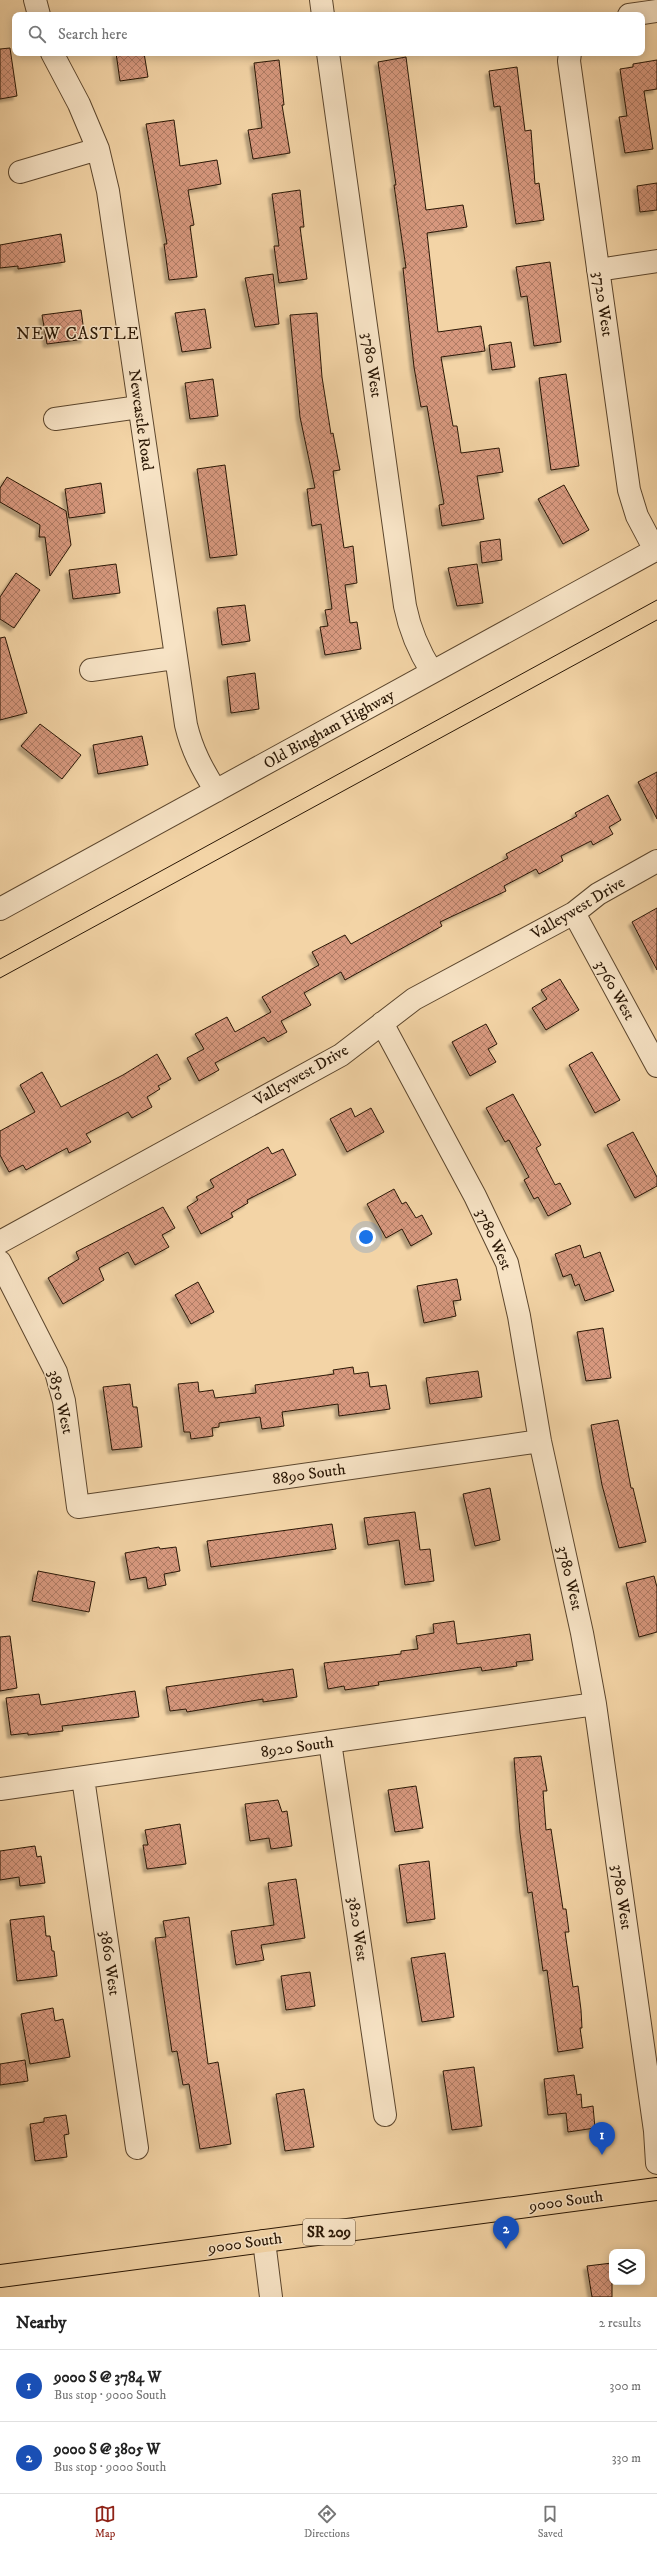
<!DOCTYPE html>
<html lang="en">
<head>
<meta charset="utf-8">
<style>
	:root { --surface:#fff; --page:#f6f6f6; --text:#222; --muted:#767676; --line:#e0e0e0; --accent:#8f2418 }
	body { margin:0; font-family:"IM FELL DW Pica",serif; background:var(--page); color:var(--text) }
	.controls { position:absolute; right:12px; bottom:12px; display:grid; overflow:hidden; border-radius:8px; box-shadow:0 2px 10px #0003 }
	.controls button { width:36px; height:36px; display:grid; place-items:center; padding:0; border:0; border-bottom:1px solid var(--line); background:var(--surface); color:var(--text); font:20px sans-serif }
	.you { position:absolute; left:366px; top:1237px; width:14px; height:14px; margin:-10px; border:3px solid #fff; border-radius:50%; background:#1a73e8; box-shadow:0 0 0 6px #1a73e833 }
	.badge { display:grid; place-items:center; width:26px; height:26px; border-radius:50%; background:var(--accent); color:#fff; font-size:13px; font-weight:700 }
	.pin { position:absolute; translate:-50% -33px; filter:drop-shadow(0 1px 2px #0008) }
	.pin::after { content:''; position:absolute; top:21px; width:14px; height:12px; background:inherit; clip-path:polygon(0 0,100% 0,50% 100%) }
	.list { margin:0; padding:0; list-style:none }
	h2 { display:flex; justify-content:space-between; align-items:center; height:52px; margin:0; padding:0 16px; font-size:17px }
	h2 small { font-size:13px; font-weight:400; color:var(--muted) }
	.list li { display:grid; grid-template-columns:26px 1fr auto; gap:12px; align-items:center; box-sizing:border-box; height:72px; padding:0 16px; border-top:1px solid var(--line) }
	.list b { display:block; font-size:15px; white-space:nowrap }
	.list p { margin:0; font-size:13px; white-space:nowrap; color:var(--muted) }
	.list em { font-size:13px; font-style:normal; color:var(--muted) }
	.icon { flex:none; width:22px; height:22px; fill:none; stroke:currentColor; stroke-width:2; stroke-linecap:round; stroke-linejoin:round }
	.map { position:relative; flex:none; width:657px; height:2297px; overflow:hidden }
	.search { position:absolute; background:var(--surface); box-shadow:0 2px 10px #0003; left:12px; right:12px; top:12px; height:44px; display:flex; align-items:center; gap:10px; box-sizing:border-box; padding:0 14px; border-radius:8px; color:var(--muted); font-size:15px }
	.sheet { height:196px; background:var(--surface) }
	nav { display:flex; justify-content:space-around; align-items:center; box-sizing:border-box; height:56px; border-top:1px solid var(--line); background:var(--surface); font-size:11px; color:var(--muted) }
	nav a { display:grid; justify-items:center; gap:2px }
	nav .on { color:var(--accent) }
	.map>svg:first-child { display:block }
	.building { fill:url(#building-cross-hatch); stroke:#2a1705; filter:url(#shadow) }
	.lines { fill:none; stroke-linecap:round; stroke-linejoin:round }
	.minor-casing { stroke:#5c462d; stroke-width:24 }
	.major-casing { stroke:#2a1705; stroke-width:24 }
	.minor { stroke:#f7e3c5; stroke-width:22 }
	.major { stroke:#f3d4a6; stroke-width:22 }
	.tram { stroke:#2a1705; stroke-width:1 }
	.labels { text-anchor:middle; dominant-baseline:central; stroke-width:3; stroke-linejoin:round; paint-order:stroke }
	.shield { fill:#f7e3c5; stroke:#68543f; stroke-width:1 }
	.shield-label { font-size:15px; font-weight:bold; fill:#2a1705 }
	.street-label { font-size:16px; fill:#2a1705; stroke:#f7e3c5 }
	.neighbourhood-label { font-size:17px; letter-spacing:1px; fill:#2a1705; stroke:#f7e3c5 }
</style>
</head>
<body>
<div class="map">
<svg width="657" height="2297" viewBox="0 0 657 2297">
	<defs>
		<pattern id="building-cross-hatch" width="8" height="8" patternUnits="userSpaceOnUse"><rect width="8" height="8" fill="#d7987e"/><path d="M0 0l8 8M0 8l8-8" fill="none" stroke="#af7b65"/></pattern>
		<filter id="shadow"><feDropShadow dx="-3.5" dy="3.5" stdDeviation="1" flood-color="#0004"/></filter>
	</defs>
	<rect width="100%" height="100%" fill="#f3d4a6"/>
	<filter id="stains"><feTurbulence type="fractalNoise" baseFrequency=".005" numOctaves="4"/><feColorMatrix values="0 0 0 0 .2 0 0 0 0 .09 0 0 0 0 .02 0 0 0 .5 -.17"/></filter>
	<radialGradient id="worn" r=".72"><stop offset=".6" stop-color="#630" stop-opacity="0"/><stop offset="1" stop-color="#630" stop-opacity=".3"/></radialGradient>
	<path class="building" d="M 10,48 L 17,96 L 0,99 L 0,49 Z
		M 116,53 L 144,53 L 148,77 L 120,81 Z
		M 406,57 L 426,210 L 463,205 L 467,227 L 427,233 L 438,332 L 481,326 L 485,351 L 441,357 L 453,426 L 457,426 L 461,453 L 499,448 L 503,472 L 477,476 L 484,519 L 442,526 L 439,505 L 444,504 L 427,406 L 421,407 L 414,367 L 403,268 L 406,268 L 394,185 L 396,185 L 378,62 Z
		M 279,60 L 284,105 L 282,105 L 290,153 L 253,159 L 248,130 L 262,128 L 254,63 Z
		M 657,60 L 657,89 L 644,91 L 653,149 L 625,153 L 619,117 L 627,116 L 620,69 L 633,67 L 633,64 Z
		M 517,67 L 525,131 L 531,130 L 535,184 L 539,183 L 544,220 L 516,224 L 500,106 L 494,107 L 489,71 Z
		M 174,120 L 180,166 L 217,160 L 221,184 L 188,190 L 194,225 L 190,226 L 197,277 L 169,280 L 164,244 L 167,244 L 146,124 Z
		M 657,183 L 657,210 L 640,212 L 637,186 Z
		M 300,190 L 304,227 L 300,227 L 307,279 L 279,283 L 274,246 L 279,246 L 272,194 Z
		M 61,234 L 65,262 L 18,269 L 18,266 L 0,268 L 0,245 Z
		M 550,262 L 561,342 L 534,346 L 527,296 L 521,297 L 516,267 Z
		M 273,274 L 279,324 L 255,327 L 245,278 Z
		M 205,309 L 211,348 L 182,352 L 175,313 Z
		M 81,310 L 85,339 L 47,344 L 42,315 Z
		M 317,313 L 322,377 L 331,434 L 333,433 L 340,470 L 333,471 L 344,548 L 353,546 L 357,583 L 345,585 L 350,623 L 357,622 L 361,649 L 325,655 L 320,627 L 328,626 L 325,610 L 332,609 L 321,524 L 312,526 L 307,489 L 315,488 L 300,417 L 290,315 Z
		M 511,342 L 515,367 L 492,370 L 489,345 Z
		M 566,374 L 579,466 L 551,470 L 539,378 Z
		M 213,379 L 218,416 L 190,419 L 185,383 Z
		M 225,465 L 237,555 L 210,558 L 197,469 Z
		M 7,477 L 66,511 L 71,545 L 50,576 L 45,537 L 39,537 L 40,525 L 0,502 L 0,488 Z
		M 101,483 L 105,513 L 69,518 L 65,489 Z
		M 564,485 L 589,530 L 563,544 L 538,499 Z
		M 500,539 L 502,560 L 482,563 L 480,542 Z
		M 116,564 L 120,593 L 73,599 L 69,570 Z
		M 477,564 L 483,603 L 457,606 L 448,568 Z
		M 16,573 L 40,590 L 14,628 L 0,619 L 0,597 Z
		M 245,605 L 250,641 L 222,645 L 217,608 Z
		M 5,637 L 27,713 L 0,720 L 0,638 Z
		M 255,673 L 259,709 L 231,713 L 227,677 Z
		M 40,724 L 81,755 L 62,779 L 21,746 Z
		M 142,736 L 148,765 L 98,774 L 93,745 Z
		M 657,772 L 657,819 L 638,782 Z
		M 608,795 L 621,820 L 609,827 L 613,834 L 593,845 L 591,841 L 561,856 L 563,861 L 539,874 L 536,869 L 504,886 L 506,891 L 440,922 L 442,926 L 345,980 L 341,972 L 304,993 L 311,1005 L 281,1021 L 287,1032 L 268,1042 L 264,1037 L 215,1063 L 219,1070 L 199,1081 L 187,1058 L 204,1049 L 195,1034 L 227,1017 L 235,1032 L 271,1012 L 262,997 L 319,965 L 312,952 L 345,935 L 351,944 L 508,858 L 506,854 L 577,816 L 575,813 Z
		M 657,908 L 657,970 L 632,922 Z
		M 560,979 L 579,1010 L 546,1030 L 532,1008 L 547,999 L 541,990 Z
		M 486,1024 L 497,1044 L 488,1049 L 496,1062 L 470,1076 L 452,1042 Z
		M 592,1052 L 620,1100 L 595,1113 L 569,1065 Z
		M 157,1054 L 171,1079 L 158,1086 L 160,1089 L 147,1097 L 152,1107 L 132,1118 L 128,1112 L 86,1134 L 91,1142 L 69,1153 L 67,1148 L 26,1170 L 23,1165 L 9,1172 L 0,1155 L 0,1131 L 35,1112 L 20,1085 L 42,1072 L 61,1107 L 123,1075 Z
		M 513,1094 L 541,1145 L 536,1148 L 555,1185 L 560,1183 L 571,1204 L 548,1216 L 538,1197 L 534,1199 L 524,1180 L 529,1177 L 509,1140 L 505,1142 L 486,1108 Z
		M 351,1108 L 355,1117 L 371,1108 L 384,1132 L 347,1152 L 330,1119 Z
		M 633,1132 L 657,1177 L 657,1186 L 635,1198 L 607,1145 Z
		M 268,1147 L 272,1154 L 283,1149 L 296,1175 L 247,1200 L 248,1203 L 231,1213 L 233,1217 L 201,1234 L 187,1207 L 198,1200 L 196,1197 L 214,1187 L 210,1180 Z
		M 394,1189 L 402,1204 L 406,1202 L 416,1218 L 422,1215 L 432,1234 L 411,1246 L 402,1229 L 386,1238 L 367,1204 Z
		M 163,1207 L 175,1228 L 162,1235 L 169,1247 L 135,1265 L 128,1252 L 99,1268 L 104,1280 L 63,1304 L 48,1278 L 79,1259 L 76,1252 Z
		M 580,1245 L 584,1258 L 600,1252 L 614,1291 L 585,1301 L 579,1284 L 575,1286 L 571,1274 L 563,1277 L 555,1254 Z
		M 457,1279 L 461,1300 L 453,1301 L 456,1316 L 424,1323 L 417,1286 Z
		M 198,1282 L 214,1312 L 191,1324 L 175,1295 Z
		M 603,1328 L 611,1378 L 586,1381 L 577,1332 Z
		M 353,1367 L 354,1374 L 368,1372 L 370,1387 L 386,1385 L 390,1409 L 339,1416 L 338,1404 L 282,1412 L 284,1426 L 262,1429 L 260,1417 L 219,1423 L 219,1427 L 212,1428 L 213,1436 L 191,1439 L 190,1432 L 184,1432 L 178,1384 L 198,1382 L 199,1392 L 213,1390 L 215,1398 L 256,1393 L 255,1385 L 334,1374 L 333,1370 Z
		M 478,1371 L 482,1397 L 430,1404 L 426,1378 Z
		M 130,1384 L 133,1407 L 137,1407 L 142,1447 L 112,1450 L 103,1387 Z
		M 618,1420 L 631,1488 L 633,1488 L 646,1542 L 619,1548 L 602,1485 L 591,1425 Z
		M 490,1488 L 500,1540 L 475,1546 L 463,1494 Z
		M 415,1512 L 420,1550 L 430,1549 L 434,1581 L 405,1585 L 399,1540 L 368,1545 L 364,1518 Z
		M 332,1524 L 336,1549 L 211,1567 L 207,1541 Z
		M 159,1547 L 160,1549 L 176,1547 L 180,1571 L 164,1574 L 166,1585 L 148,1589 L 146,1577 L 130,1580 L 125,1553 Z
		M 38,1571 L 95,1582 L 89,1612 L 32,1601 Z
		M 654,1576 L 657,1587 L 657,1632 L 639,1637 L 626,1583 Z
		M 454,1621 L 457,1644 L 530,1634 L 533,1660 L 516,1662 L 517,1666 L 482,1671 L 481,1667 L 378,1682 L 379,1685 L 345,1690 L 344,1686 L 328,1689 L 324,1663 L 401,1654 L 401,1651 L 418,1649 L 416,1636 L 434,1633 L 433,1624 Z
		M 10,1636 L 17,1688 L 0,1691 L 0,1637 Z
		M 293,1669 L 297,1697 L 263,1702 L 263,1699 L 187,1712 L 186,1709 L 170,1711 L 166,1687 Z
		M 135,1691 L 139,1717 L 62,1726 L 63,1731 L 28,1735 L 28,1733 L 11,1735 L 6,1698 L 39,1694 L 41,1705 Z
		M 541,1756 L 547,1791 L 543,1791 L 546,1830 L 551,1829 L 563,1909 L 566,1909 L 569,1932 L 565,1932 L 573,1987 L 578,1986 L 581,2010 L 582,2028 L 580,2028 L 583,2048 L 558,2052 L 547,1970 L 543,1971 L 532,1892 L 528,1893 L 520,1833 L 514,1758 Z
		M 416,1786 L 423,1828 L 395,1832 L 388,1790 Z
		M 278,1800 L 282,1812 L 287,1811 L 292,1846 L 271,1849 L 269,1838 L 250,1841 L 245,1804 Z
		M 180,1824 L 186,1864 L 147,1869 L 143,1845 L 148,1845 L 145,1830 Z
		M 35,1846 L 37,1857 L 41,1856 L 45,1883 L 20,1886 L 19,1877 L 0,1880 L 0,1851 Z
		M 429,1861 L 435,1919 L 407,1923 L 399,1865 Z
		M 296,1879 L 305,1938 L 261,1945 L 264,1960 L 236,1965 L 231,1931 L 274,1925 L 268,1883 Z
		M 44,1916 L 46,1936 L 50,1936 L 52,1951 L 54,1951 L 57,1976 L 17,1981 L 10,1920 Z
		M 189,1917 L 208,2064 L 218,2062 L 231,2144 L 200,2149 L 189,2084 L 183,2085 L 177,2051 L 172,2052 L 155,1938 L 166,1937 L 163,1921 Z
		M 445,1953 L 454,2017 L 422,2022 L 411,1958 Z
		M 310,1972 L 315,2006 L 286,2010 L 281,1976 Z
		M 53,2008 L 55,2021 L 63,2019 L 70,2057 L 30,2064 L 21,2014 Z
		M 25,2060 L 28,2081 L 0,2085 L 0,2064 Z
		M 474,2067 L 482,2126 L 452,2130 L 443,2071 Z
		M 574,2075 L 577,2095 L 581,2094 L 582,2108 L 593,2106 L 595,2128 L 568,2132 L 566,2113 L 548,2115 L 544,2079 Z
		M 304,2089 L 314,2147 L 285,2151 L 276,2094 Z
		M 66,2115 L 69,2134 L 64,2135 L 67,2157 L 35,2161 L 30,2124 L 44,2122 L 44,2118 Z
		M 612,2263 L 612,2297 L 592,2297 L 587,2266 Z"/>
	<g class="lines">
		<defs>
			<path id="minor" d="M 35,0 L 39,15
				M 321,0 L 323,15
				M 629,15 L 657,11
				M 52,53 L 79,104 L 98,149 L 108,191 L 186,725 C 192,750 202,769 216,791
				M 328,53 L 405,606 C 410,631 418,650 432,672
				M 570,53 L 569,61 L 629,490 L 637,516 L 655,550
				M 20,172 L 98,149
				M 598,270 L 657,261
				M 55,419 L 139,407
				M 91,670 L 174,658
				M 0,909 L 657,549
				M 574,913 L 657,1066
				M 382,1023 L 475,1196 L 507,1263 L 519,1316 L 540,1441 L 582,1633 L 595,1704 L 655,2131 L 657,2163
				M 0,1242 L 341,1055 L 414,999 L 574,913 L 598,894 L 657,861
				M 0,1262 L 56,1372 L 64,1401 L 78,1507 L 540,1441
				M 330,1742 L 385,2115
				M 83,1778 L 137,2148
				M 0,1789 L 595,1704
				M 264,2241 L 271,2297"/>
			<path id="major" d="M 0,2276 L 657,2189"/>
		</defs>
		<use href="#minor" class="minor-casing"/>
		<use href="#major" class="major-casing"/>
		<use href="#minor" class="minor"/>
		<use href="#major" class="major"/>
		<path class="tram" d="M 0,959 L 657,600
			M 0,978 L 657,620"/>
	</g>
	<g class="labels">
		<rect class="shield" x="303" y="2219" width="52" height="26" rx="3"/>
		<g class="shield-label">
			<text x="329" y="2232">SR 209</text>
		</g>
		<g class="street-label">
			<text transform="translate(603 304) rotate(82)">3720 West</text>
			<text transform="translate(372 365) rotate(82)">3780 West</text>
			<text transform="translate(141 420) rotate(82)">Newcastle Road</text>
			<text transform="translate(329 729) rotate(-29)">Old Bingham Highway</text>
			<text transform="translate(578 908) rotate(-31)">Valleywest Drive</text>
			<text transform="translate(615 990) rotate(61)">3760 West</text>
			<text transform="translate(301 1075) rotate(-30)">Valleywest Drive</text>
			<text transform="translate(494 1239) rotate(66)">3780 West</text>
			<text transform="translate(61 1402) rotate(77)">3850 West</text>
			<text transform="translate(309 1474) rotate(-8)">8890 South</text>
			<text transform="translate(570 1578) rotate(77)">3780 West</text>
			<text transform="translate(297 1747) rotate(-8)">8920 South</text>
			<text transform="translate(622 1897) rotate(82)">3780 West</text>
			<text transform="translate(358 1929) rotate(82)">3820 West</text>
			<text transform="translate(110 1963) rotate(82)">3860 West</text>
			<text transform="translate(566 2201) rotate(-8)">9000 South</text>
			<text transform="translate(245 2243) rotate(-8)">9000 South</text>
		</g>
		<g class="neighbourhood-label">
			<text x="78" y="334">NEW CASTLE</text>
		</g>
	</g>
	<rect width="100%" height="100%" filter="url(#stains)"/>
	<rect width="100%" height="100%" fill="url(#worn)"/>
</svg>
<div class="controls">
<button><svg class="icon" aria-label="layers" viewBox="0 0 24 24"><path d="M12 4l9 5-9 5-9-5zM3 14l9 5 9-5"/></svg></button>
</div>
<div class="you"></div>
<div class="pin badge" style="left:602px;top:2155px;background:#1a4fb4">1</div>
<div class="pin badge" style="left:506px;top:2249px;background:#1a4fb4">2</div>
<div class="search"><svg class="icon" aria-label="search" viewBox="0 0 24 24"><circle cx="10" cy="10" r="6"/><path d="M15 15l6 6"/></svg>Search here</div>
</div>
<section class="sheet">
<h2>Nearby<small>2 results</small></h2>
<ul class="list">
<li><span class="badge" style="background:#1a4fb4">1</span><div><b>9000 S @ 3784 W</b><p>Bus stop · 9000 South</p></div><em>300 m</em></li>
<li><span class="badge" style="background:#1a4fb4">2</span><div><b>9000 S @ 3805 W</b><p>Bus stop · 9000 South</p></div><em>330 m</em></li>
</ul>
</section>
<nav>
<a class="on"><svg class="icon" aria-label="map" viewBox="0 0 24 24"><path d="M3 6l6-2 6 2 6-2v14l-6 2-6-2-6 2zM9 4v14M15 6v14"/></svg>Map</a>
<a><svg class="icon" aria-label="directions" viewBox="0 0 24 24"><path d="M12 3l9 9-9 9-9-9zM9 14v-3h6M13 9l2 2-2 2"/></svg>Directions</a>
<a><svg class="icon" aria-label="saved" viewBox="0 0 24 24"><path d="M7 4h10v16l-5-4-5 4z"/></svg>Saved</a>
</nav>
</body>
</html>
